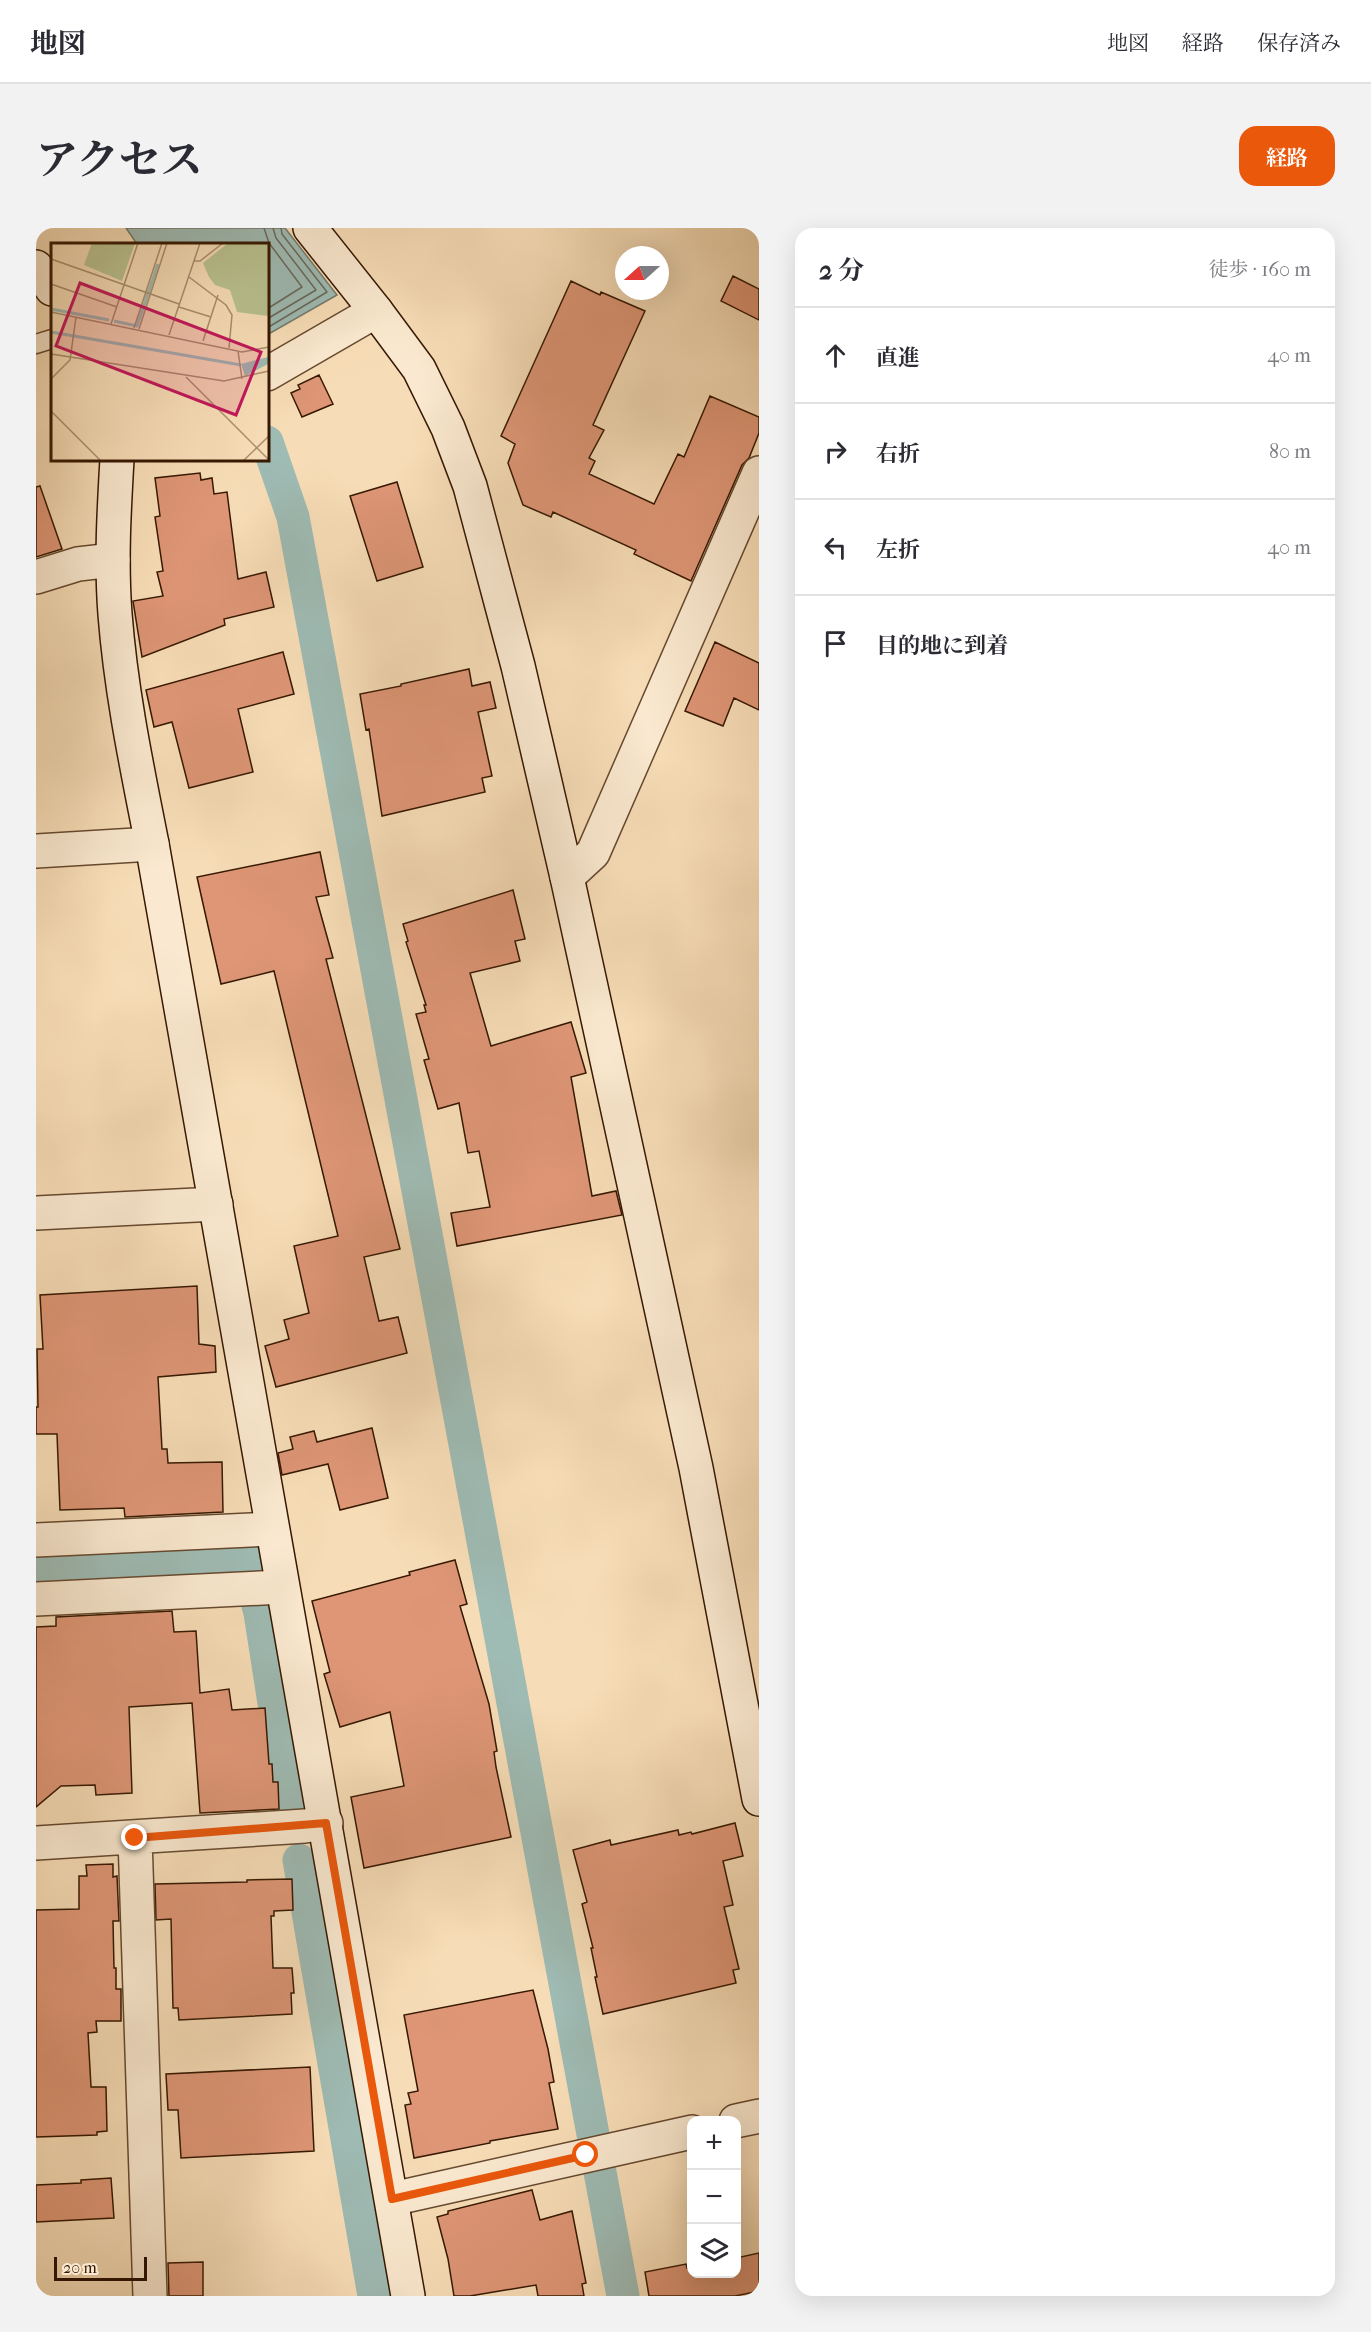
<!DOCTYPE html>
<html lang="ja">
<head>
<meta charset="utf-8">
<style>
	:root { --surface:#fff; --page:#f2f2f3; --text:#2b2b33; --muted:#7c7c81; --line:#e1e1e2; --accent:#ea580c }
	body { margin:0; font-family:"IM FELL French Canon","Noto Serif JP",serif; background:var(--page); color:var(--text) }
	.controls { position:absolute; right:18px; bottom:18px; display:grid; overflow:hidden; border-radius:12px; box-shadow:0 6px 24px #0002 }
	.controls button { width:54px; height:54px; display:grid; place-items:center; padding:0; border:0; border-bottom:2px solid var(--line); background:var(--surface); color:var(--text); font:30px sans-serif }
	.compass { position:absolute; left:579px; top:18px; width:54px; height:54px; border-radius:50%; background:var(--surface); box-shadow:0 6px 24px #0002; rotate:249deg }
	.scale { position:absolute; left:18px; bottom:15px; width:93px; box-sizing:border-box; padding-left:6px; border:3px solid #361802; border-top:0; font-size:16px; line-height:21px; white-space:nowrap; color:#361802; -webkit-text-stroke:4px #fae9d0; paint-order:stroke }
	.stop { position:absolute; width:18px; height:18px; margin:-14px; border:4px solid #ea580c; border-radius:50%; background:#fff }
	.stop.end { background:#ea580c; border-color:#fff; box-shadow:0 2px 6px #0008 }
	.list { margin:0; padding:0; list-style:none }
	h2 { display:flex; justify-content:space-between; align-items:center; height:78px; margin:0; padding:0 24px; font-size:26px }
	h2 small { font-size:20px; font-weight:400; color:var(--muted) }
	.list li { display:grid; grid-template-columns:39px 1fr auto; gap:18px; align-items:center; box-sizing:border-box; height:96px; padding:0 24px; border-top:2px solid var(--line) }
	.list b { display:block; font-size:22px; white-space:nowrap }
	.list em { font-size:20px; font-style:normal; color:var(--muted) }
	.icon { flex:none; width:33px; height:33px; fill:none; stroke:currentColor; stroke-width:2; stroke-linecap:round; stroke-linejoin:round }
	.map { position:relative; flex:none; width:723px; height:2068px; overflow:hidden; border-radius:18px }
	header { display:flex; align-items:center; gap:36px; box-sizing:border-box; height:84px; padding:0 30px; background:var(--surface); border-bottom:2px solid var(--line) }
	header strong { font-size:28px }
	nav { display:flex; gap:33px; margin-inline-start:auto; font-size:21px }
	.intro { display:flex; align-items:center; justify-content:space-between; box-sizing:border-box; height:144px; padding:0 36px }
	h1 { margin:0; font-size:42px }
	.button { padding:15px 27px; border-radius:18px; background:var(--accent); color:#fff; font-size:21px; font-weight:700 }
	main { display:flex; gap:36px; padding:0 36px }
	aside { flex:1; background:var(--surface); border-radius:18px; box-shadow:0 6px 24px #0002 }
	.map>svg:first-child { display:block }
	.water { fill:#9ebbb4; stroke:#747a6d; stroke-width:1.5 }
	.lines { fill:none; stroke-linecap:round; stroke-linejoin:round }
	.shore { stroke:#6a6a5b; stroke-width:1.5 }
	.canal { stroke:#9ebbb4; stroke-width:33 }
	.building { fill:#de9676; stroke:#361802; stroke-width:1.5 }
	.lane-casing { stroke:#66492f; stroke-width:21 }
	.street-casing { stroke:#66492f; stroke-width:36 }
	.secondary-casing { stroke:#361802; stroke-width:36 }
	.lane { stroke:#fae9d0; stroke-width:18 }
	.street { stroke:#fae9d0; stroke-width:33 }
	.secondary { stroke:#fae9d0; stroke-width:33 }
	.route { stroke:#ea580c; stroke-width:8 }
	.inset-river { fill:none; stroke:#9ebbb4; stroke-width:3 }
	.inset-road { fill:none; stroke:#aa8e6f; stroke-width:1.5 }
	.view { fill:#c2185b; fill-opacity:0.15; stroke:#c2185b; stroke-width:3 }
	.inset-edge { fill:none; stroke:#361802; stroke-width:3 }
</style>
</head>
<body>
<header>
<strong>地図</strong>
<nav><a>地図</a><a>経路</a><a>保存済み</a></nav>
</header>
<div class="intro"><h1>アクセス</h1><a class="button">経路</a></div>
<main>
<div class="map">
<svg width="723" height="2068" viewBox="0 0 723 2068">
	<rect width="100%" height="100%" fill="#f7ddb7"/>
	<filter id="stains"><feTurbulence type="fractalNoise" baseFrequency=".00333" numOctaves="4"/><feColorMatrix values="0 0 0 0 .2 0 0 0 0 .09 0 0 0 0 .02 0 0 0 .5 -.17"/></filter>
	<radialGradient id="worn" r=".72"><stop offset=".6" stop-color="#630" stop-opacity="0"/><stop offset="1" stop-color="#630" stop-opacity=".3"/></radialGradient>
	<path class="water" d="M 90,0 L 249,0 L 301,67 L 231,107 L 231,16 L 101,16 Z"/>
	<g class="lines">
		<path class="shore" d="M 228,0 L 233,15 L 266,59 L 231,81
			M 231,91 L 280,62 L 240,10 L 237,0
			M 231,100 L 291,64 L 246,6 L 245,0"/>
		<path class="canal" d="M 231,214 L 257,289 L 587,2068
			M 0,1338 L 209,1329 L 224,1385 L 254,1578
			M 263,1632 L 338,2068"/>
	</g>
	<path class="building" d="M 697,48 L 723,61 L 723,92 L 685,73 Z
		M 535,53 L 564,67 L 565,64 L 609,83 L 557,197 L 568,202 L 553,230 L 559,233 L 553,246 L 618,276 L 642,226 L 648,229 L 674,168 L 723,189 L 723,205 L 713,230 L 706,237 L 655,353 L 598,326 L 600,322 L 517,284 L 515,289 L 487,277 L 472,235 L 479,216 L 465,208 Z
		M 283,147 L 297,176 L 266,189 L 255,165 L 264,161 L 262,157 Z
		M 164,245 L 165,252 L 176,250 L 178,266 L 191,264 L 202,351 L 230,344 L 238,379 L 188,391 L 189,397 L 106,429 L 97,373 L 127,368 L 121,344 L 127,343 L 119,289 L 124,288 L 119,250 Z
		M 361,254 L 387,339 L 341,353 L 314,268 Z
		M 4,258 L 26,321 L 0,329 L 0,259 Z
		M 679,414 L 723,435 L 723,482 L 698,470 L 687,498 L 649,483 Z
		M 247,424 L 258,466 L 202,481 L 217,544 L 153,560 L 136,494 L 118,499 L 110,462 Z
		M 433,441 L 436,458 L 454,454 L 460,480 L 442,484 L 456,548 L 446,550 L 449,564 L 346,588 L 333,501 L 330,502 L 324,466 L 365,458 L 365,456 Z
		M 284,624 L 293,667 L 280,669 L 297,730 L 290,731 L 364,1021 L 328,1029 L 343,1093 L 362,1089 L 371,1125 L 240,1159 L 229,1118 L 253,1111 L 248,1092 L 273,1085 L 258,1018 L 302,1008 L 238,743 L 185,756 L 161,649 Z
		M 477,662 L 489,711 L 479,713 L 484,733 L 434,745 L 455,818 L 535,794 L 550,845 L 535,849 L 556,968 L 580,963 L 586,987 L 421,1018 L 415,985 L 454,979 L 443,923 L 432,925 L 423,875 L 402,881 L 388,832 L 393,831 L 380,786 L 390,784 L 388,777 L 390,777 L 370,714 L 372,713 L 367,696 Z
		M 161,1058 L 163,1116 L 179,1118 L 180,1144 L 122,1149 L 126,1221 L 131,1221 L 132,1235 L 186,1234 L 187,1284 L 89,1289 L 88,1280 L 24,1282 L 21,1206 L 0,1206 L 0,1179 L 2,1179 L 1,1121 L 7,1121 L 4,1067 Z
		M 336,1200 L 352,1270 L 304,1282 L 292,1236 L 246,1247 L 242,1225 L 257,1221 L 254,1209 L 278,1203 L 281,1214 Z
		M 419,1332 L 431,1376 L 424,1378 L 453,1476 L 461,1523 L 458,1524 L 460,1539 L 475,1609 L 328,1640 L 315,1569 L 368,1558 L 354,1484 L 304,1499 L 288,1446 L 294,1444 L 276,1373 L 374,1347 L 373,1344 Z
		M 136,1383 L 138,1404 L 160,1403 L 164,1465 L 193,1461 L 196,1482 L 229,1480 L 233,1536 L 236,1536 L 237,1554 L 242,1554 L 243,1581 L 164,1585 L 156,1475 L 93,1479 L 96,1565 L 60,1567 L 59,1557 L 25,1558 L 0,1579 L 0,1399 L 20,1398 L 20,1389 Z
		M 699,1595 L 707,1628 L 687,1633 L 697,1677 L 688,1679 L 703,1741 L 697,1742 L 700,1755 L 567,1786 L 559,1749 L 561,1749 L 555,1720 L 557,1720 L 546,1676 L 551,1674 L 537,1622 L 574,1612 L 575,1617 L 642,1602 L 643,1607 L 655,1604 L 656,1606 Z
		M 77,1636 L 77,1649 L 81,1648 L 83,1693 L 77,1693 L 78,1740 L 80,1740 L 80,1761 L 85,1761 L 85,1793 L 60,1793 L 61,1804 L 52,1805 L 55,1859 L 70,1859 L 71,1903 L 61,1904 L 61,1907 L 0,1909 L 0,1682 L 43,1681 L 43,1648 L 51,1648 L 50,1637 Z
		M 256,1651 L 257,1682 L 238,1683 L 238,1688 L 235,1688 L 237,1740 L 256,1740 L 258,1765 L 255,1765 L 256,1786 L 143,1792 L 142,1780 L 137,1780 L 135,1691 L 120,1692 L 119,1656 L 211,1654 L 211,1652 Z
		M 497,1762 L 512,1821 L 518,1854 L 513,1855 L 522,1901 L 454,1913 L 454,1915 L 378,1930 L 369,1877 L 375,1876 L 372,1865 L 382,1863 L 368,1787 Z
		M 274,1839 L 278,1923 L 145,1930 L 142,1882 L 132,1882 L 130,1846 Z
		M 75,1950 L 78,1990 L 0,1994 L 0,1957 L 45,1955 L 45,1952 Z
		M 496,1962 L 504,1992 L 536,1983 L 550,2055 L 546,2056 L 548,2068 L 502,2068 L 500,2057 L 434,2068 L 418,2068 L 412,2031 L 401,1989 L 412,1986 L 412,1983 Z
		M 723,2025 L 723,2063 L 699,2068 L 613,2068 L 609,2044 L 650,2036 L 651,2040 L 656,2039 L 656,2046 L 700,2046 L 700,2030 Z
		M 167,2034 L 167,2068 L 133,2068 L 132,2035 Z"/>
	<g class="lines">
		<defs>
			<path id="lane" d="M 0,116 L 16,111"/>
			<path id="street" d="M 231,146 L 340,83
				M 0,349 L 42,336 L 77,332
				M 0,623 L 116,616
				M 531,649 L 557,625 L 723,245
				M 0,985 L 180,976
				M 0,1312 L 236,1301
				M 0,1371 L 246,1359
				M 99,1610 L 114,2068
				M 0,1615 L 269,1598 L 290,1595
				M 700,1893 L 723,1888
				M 356,1971 L 656,1904"/>
			<path id="secondary" d="M 274,0 L 340,83 L 383,141 L 412,200 L 434,258 L 482,438 L 531,649 L 660,1240 L 723,1571
				M 0,39 L 16,61
				M 81,231 C 78,283 75,334 79,386 C 85,464 101,540 116,616 L 372,2068"/>
		</defs>
		<use href="#lane" class="lane-casing"/>
		<use href="#street" class="street-casing"/>
		<use href="#secondary" class="secondary-casing"/>
		<use href="#lane" class="lane"/>
		<use href="#street" class="street"/>
		<use href="#secondary" class="secondary"/>
	</g>
	<g class="lines">
		<path class="route" d="M 99,1610 L 290,1595 L 356,1971 L 550,1927"/>
	</g>
	<g transform="translate(15 15)">
		<rect width="218" height="218" fill="#f7ddb7"/>
		<path d="M 41,0 L 84,0 L 71,38 L 33,22 ZM 177,0 L 217,0 L 217,73 L 186,69 L 179,47 L 164,42 L 158,34 L 152,20 Z" fill="#b9c290"/>
		<path d="M 217,114 L 217,121 L 194,133 L 190,121 Z" fill="#9ebbb4"/>
		<path class="inset-river" d="M 0,66 L 58,77M 63,78 L 86,83 L 107,21M 0,89 L 190,122"/>
		<path class="inset-road" d="M 0,16 L 128,61M 143,18 L 149,18 L 172,0M 138,34 L 175,62 L 181,72 L 178,105M 0,41 L 66,64M 128,64 L 160,74M 0,69 L 191,109 L 218,104M 60,81 L 87,0M 83,85 L 111,0M 88,86 L 116,0M 118,92 L 149,0M 152,98 L 167,52M 187,108 L 191,136M 0,111 L 173,138 L 218,128M 135,134 L 218,217M 0,136 L 19,117 L 25,74M 0,168 L 49,217M 193,217 L 218,193"/>
		<path class="view" d="M 29,40 L 210,109 L 185,172 L 5,103 Z"/>
		<rect width="218" height="218" class="inset-edge"/>
	</g>
	<rect width="100%" height="100%" filter="url(#stains)"/>
	<rect width="100%" height="100%" fill="url(#worn)"/>
</svg>
<div class="controls">
<button>+</button>
<button>−</button>
<button><svg class="icon" aria-label="layers" viewBox="0 0 24 24"><path d="M12 4l9 5-9 5-9-5zM3 14l9 5 9-5"/></svg></button>
</div>
<svg class="compass" viewBox="-18 -18 36 36"><path d="M0-13l5 13h-10z" fill="#e53935"/><path d="M0 13l5-13h-10z" fill="#7c7c81"/></svg>
<div class="scale">20 m</div>
<div class="stop" style="left:550px;top:1927px"></div>
<div class="stop end" style="left:99px;top:1610px"></div>
</div>
<aside>
<h2>2 分<small>徒歩 · 160 m</small></h2>
<ul class="list">
<li><svg class="icon" aria-label="ahead" viewBox="0 0 24 24"><path d="M12 20V5M6 11l6-6 6 6"/></svg><div><b>直進</b></div><em>40 m</em></li>
<li><svg class="icon" aria-label="right" viewBox="0 0 24 24"><path d="M7 20v-9h11M14 6l5 5-5 5"/></svg><div><b>右折</b></div><em>80 m</em></li>
<li><svg class="icon" aria-label="left" viewBox="0 0 24 24"><path d="M17 20v-9H6M10 6l-5 5 5 5"/></svg><div><b>左折</b></div><em>40 m</em></li>
<li><svg class="icon" aria-label="arrive" viewBox="0 0 24 24"><path d="M6 21V4h12l-3 4 3 4H6"/></svg><div><b>目的地に到着</b></div></li>
</ul>
</aside>
</main>
</body>
</html>
